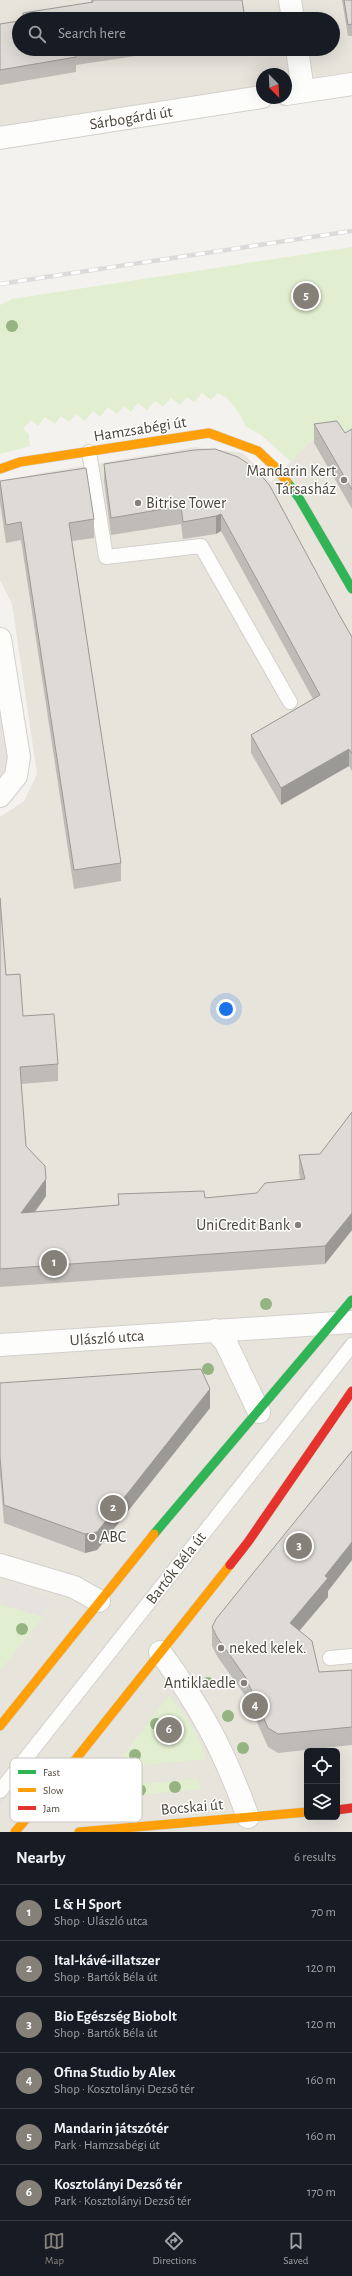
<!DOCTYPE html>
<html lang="en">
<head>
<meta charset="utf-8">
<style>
	:root { --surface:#171b24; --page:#242831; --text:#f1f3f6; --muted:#9ea1a6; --line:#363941; --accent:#868178 }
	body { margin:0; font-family:"Alegreya Sans",sans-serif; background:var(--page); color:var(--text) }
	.controls { position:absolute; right:12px; bottom:12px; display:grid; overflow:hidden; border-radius:6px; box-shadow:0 4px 16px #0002 }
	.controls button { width:36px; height:36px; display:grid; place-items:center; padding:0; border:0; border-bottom:1px solid var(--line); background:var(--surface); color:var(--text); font:20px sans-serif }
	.compass { position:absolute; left:256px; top:68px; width:36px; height:36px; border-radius:50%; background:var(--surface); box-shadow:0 4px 16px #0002; rotate:156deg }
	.you { position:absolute; left:226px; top:1009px; width:14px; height:14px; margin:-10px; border:3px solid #fff; border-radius:50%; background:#1a73e8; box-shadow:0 0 0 6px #1a73e833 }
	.badge { display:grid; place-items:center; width:26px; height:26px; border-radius:50%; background:var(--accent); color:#fff; font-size:13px; font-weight:700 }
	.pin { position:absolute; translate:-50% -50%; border:2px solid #fff; box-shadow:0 1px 4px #0006 }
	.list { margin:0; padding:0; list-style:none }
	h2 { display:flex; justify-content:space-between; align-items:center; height:52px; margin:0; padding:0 16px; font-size:17px }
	h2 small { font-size:13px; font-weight:400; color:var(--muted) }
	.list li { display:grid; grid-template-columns:26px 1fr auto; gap:12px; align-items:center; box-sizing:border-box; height:56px; padding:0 16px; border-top:1px solid var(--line) }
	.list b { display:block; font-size:15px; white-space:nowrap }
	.list p { margin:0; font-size:13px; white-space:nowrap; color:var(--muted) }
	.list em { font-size:13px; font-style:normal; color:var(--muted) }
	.icon { flex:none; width:22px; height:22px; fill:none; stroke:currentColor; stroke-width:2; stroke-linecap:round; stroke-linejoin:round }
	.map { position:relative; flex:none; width:352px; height:1832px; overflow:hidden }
	.search { position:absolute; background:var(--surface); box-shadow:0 4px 16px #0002; left:12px; right:12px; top:12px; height:44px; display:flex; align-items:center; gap:10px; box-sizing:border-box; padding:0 14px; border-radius:22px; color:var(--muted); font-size:15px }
	.sheet { height:388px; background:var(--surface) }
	nav { display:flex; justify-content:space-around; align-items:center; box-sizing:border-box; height:56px; border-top:1px solid var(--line); background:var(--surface); font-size:11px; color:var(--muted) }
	nav a { display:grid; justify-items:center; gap:2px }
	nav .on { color:var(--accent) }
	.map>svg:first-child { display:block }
	.residential { fill:#e7e4dc; fill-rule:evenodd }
	.green { fill:#e1eecf }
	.parking { fill:#e6e3df }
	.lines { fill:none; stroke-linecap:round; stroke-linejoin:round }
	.lane-casing { stroke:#d2d0cb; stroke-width:16 }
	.street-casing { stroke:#d2d0cb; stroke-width:24 }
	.fast-casing { stroke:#d3cfc5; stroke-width:10 }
	.slow-casing { stroke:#d3cfc5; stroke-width:10 }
	.jam-casing { stroke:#d3cfc5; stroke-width:10 }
	.lane { stroke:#fdfdfc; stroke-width:14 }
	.street { stroke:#fdfdfc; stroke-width:22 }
	.fast { stroke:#30b455; stroke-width:9 }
	.slow { stroke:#ff9f0a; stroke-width:9 }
	.jam { stroke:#e5322d; stroke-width:9 }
	.tram { stroke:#dbdbda; stroke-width:1 }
	.rail-casing { stroke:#dbdbda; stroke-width:4.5 }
	.rail { stroke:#fff; stroke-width:3; stroke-dasharray:9; stroke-linecap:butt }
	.tree { fill:#96b382 }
	.wall { fill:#bfbcb8 }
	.shaded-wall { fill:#9b9996 }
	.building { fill:#dedbd6; stroke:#9b9996 }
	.poi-dot { fill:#868178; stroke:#fff; stroke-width:1.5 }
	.labels { text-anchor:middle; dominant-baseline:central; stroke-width:3; stroke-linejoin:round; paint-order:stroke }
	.street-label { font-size:16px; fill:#4b4439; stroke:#fff }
	.poi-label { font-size:16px; fill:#4b4439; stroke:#fff; text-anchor:end }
	.key { fill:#fff; stroke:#c9c7c4; stroke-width:1 }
	.key-label { font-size:11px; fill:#4b4439 }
</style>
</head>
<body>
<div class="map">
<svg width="352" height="1832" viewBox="0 0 352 1832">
	<rect width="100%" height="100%" fill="#f4f2ee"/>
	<path class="residential" d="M 0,0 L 352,0 L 352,84 L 286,94 L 286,74 L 262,74 L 262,97 L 0,138 ZM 19,19 L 333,19 L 333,49 L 19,49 Z
		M 352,434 L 352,1832 L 0,1832 L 0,817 L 24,801 L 37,774 L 12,604 L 0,580 L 0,483 L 2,481 L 41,473 L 196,447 L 243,453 L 271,482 L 312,440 ZM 307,1751 L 337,1751 L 337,1817 L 307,1817 Z"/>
	<path class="green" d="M 352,247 L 352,434 L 312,440 L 291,462 L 260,434 L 246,427 L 239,413 L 227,398 L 218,393 L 211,400 L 202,393 L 194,402 L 187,397 L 180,405 L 171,398 L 163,407 L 155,401 L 147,410 L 138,403 L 131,412 L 124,406 L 117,414 L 108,407 L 100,417 L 93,411 L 85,421 L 76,414 L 69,422 L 61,416 L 55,424 L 45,417 L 38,426 L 31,420 L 23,429 L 29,434 L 30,446 L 0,454 L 0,305 L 12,299 Z
		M 0,1604 L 43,1617 L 0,1671 Z
		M 169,1695 C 186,1715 198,1733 206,1759 L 114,1768 Z
		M 197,1779 L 202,1789 L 103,1798 L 108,1787 Z"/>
	<path class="parking" d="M 0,639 L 19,757 L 0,796 Z
		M 0,1584 L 25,1588 L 52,1599 L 43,1617 L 0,1604 Z"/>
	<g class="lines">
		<defs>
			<path id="lane" d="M 89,452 L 106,557 L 201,546 L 290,702
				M 330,1658 L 352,1656
				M 0,1791 L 352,1345"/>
			<path id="street" d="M 290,0 L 293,19
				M 297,49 L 303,91
				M 286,94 L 352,84
				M 0,138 L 262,97
				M 0,639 L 19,757 L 16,776 L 0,796
				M 215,1330 L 226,1343 L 259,1412
				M 0,1345 L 352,1322
				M 0,1565 L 74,1587 L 99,1601
				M 160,1652 C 201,1707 225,1753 248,1817"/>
			<path id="fast" d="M 287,482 L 299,498 L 352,589
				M 154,1534 L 352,1300"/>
			<path id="slow" d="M 0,469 L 20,462 L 209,433 L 258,451 L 276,468 L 287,482
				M 0,1726 L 154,1534
				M 15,1832 L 60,1779 L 230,1565
				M 79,1832 L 307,1812"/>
			<path id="jam" d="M 230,1565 L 248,1542 L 352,1391
				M 337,1810 L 352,1808"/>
		</defs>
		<use href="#lane" class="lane-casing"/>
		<use href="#street" class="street-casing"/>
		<use href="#fast" class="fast-casing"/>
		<use href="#slow" class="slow-casing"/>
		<use href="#jam" class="jam-casing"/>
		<use href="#lane" class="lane"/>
		<use href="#street" class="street"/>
		<use href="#fast" class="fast"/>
		<use href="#slow" class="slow"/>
		<use href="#jam" class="jam"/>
		<path class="tram" d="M 0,1779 L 352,1334
			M 0,1803 L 352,1357"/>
		<defs>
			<path id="rail" d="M 0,284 L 352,231"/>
		</defs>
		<use href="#rail" class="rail-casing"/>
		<use href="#rail" class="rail"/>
	</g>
	<g class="tree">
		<circle cx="12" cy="326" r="6"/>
		<circle cx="266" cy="1304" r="6"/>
		<circle cx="208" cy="1369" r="6"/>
		<circle cx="22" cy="1629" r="6"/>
		<circle cx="208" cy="1683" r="6"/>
		<circle cx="228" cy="1716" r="6"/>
		<circle cx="156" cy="1724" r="6"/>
		<circle cx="243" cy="1748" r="6"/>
		<circle cx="135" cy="1755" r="6"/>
		<circle cx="175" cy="1787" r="6"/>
		<circle cx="140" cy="1790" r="6"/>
	</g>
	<path class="wall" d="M 91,0 L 242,0 L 245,19 L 23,19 L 23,13 L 91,3 Z
		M 342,0 L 352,0 L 352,36 L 348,36 Z
		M 0,24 L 19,49 L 182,49 L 76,65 L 76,72 L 0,85 Z
		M 195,49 L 231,49 L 196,55 Z
		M 314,424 L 345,433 L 352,429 L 352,509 L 314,443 Z
		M 194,450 L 341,618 L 352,637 L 352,771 L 349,766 L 281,805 L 251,753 L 251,735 L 313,699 L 221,531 L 216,534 L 183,539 L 181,524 L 111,535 L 104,481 L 104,464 Z
		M 0,481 L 94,519 L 94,538 L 72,541 L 121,863 L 121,881 L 74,889 L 21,540 L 6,543 L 0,502 Z
		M 0,898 L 6,975 L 23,1016 L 58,1064 L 58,1081 L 21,1084 L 26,1146 L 46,1196 L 35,1212 L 118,1205 L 118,1194 L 205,1198 L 257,1193 L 300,1179 L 299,1172 L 299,1155 L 320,1154 L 352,1112 L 352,1230 L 325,1264 L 0,1287 Z
		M 0,1383 L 210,1408 L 97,1550 L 85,1553 L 4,1523 L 0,1476 Z
		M 352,1451 L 352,1560 L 328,1591 L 328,1597 L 299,1630 L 319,1672 L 352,1670 L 352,1745 L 278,1753 L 268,1747 L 246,1697 L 217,1656 L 212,1646 L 212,1627 Z"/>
	<path class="shaded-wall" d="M 221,514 L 221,531 L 216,534 L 216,516 Z
		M 349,749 L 349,766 L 281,805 L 281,788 Z
		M 46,1179 L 46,1196 L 21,1231 L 21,1213 Z
		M 352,1213 L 352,1230 L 325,1264 L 325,1246 Z
		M 210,1389 L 210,1408 L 97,1550 L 85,1553 L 85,1534 Z
		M 352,1542 L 352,1560 L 328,1591 L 328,1597 L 290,1642 L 290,1623 L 325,1576 Z"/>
	<path class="building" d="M 93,0 L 242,0 L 245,19 L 24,19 L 23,13 L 93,2 Z
		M 344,0 L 352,0 L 352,24 L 348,25 Z
		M 19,21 L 19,49 L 84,49 L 75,50 L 76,57 L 0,70 L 0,24 Z
		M 337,421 L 345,433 L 352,429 L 352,490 L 314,424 Z
		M 215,449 L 238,457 L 256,469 L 270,486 L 341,618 L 352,637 L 352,754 L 349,749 L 281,788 L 251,735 L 320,695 L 221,514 L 216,516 L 183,522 L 181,506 L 111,518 L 104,464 L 194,450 Z
		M 86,468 L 94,519 L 69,523 L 121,863 L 74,870 L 21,522 L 6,525 L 0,481 Z
		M 0,898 L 6,975 L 20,974 L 23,1016 L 54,1014 L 58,1064 L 20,1067 L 26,1146 L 45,1166 L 46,1179 L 21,1213 L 119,1205 L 118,1194 L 204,1191 L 205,1198 L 257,1193 L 265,1183 L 305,1179 L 299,1155 L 320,1154 L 352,1112 L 352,1213 L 325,1246 L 0,1269 Z
		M 201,1369 L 210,1389 L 97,1532 L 85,1534 L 4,1505 L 0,1457 L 0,1383 Z
		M 352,1451 L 352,1542 L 325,1576 L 328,1578 L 290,1623 L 312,1641 L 319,1672 L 352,1670 L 352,1727 L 278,1734 L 268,1728 L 246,1678 L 217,1637 L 212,1627 L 216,1619 Z"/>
	<g class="poi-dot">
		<circle cx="344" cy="480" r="4"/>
		<circle cx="138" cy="503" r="4"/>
		<circle cx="298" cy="1225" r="4"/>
		<circle cx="92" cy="1537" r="4"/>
		<circle cx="221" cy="1648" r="4"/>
		<circle cx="244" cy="1683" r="4"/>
	</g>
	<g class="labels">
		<g class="street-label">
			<text transform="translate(131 118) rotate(-9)">Sárbogárdi út</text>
			<text transform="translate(140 429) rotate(-9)">Hamzsabégi út</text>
			<text transform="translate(107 1338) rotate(-4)">Ulászló utca</text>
			<text transform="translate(176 1568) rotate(-52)">Bartók Béla út</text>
			<text transform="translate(192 1807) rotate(-5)">Bocskai út</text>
		</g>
		<g class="poi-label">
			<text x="336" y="471">Mandarin Kert<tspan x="336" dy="18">Társasház</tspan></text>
			<text x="146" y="503" text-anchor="start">Bitrise Tower</text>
			<text x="290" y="1225">UniCredit Bank</text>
			<text x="100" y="1537" text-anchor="start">ABC</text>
			<text x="229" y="1648" text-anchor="start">neked kelek.</text>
			<text x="236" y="1683">Antiklaedle</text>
		</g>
	</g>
	<rect x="10" y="1758" width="132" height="64" rx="6" class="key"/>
	<rect x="18" y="1770" width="18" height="4" fill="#30b455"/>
	<rect x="18" y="1788" width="18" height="4" fill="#ff9f0a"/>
	<rect x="18" y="1806" width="18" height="4" fill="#e5322d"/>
	<g class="key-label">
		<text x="43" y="1776">Fast</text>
		<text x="43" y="1794">Slow</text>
		<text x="43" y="1812">Jam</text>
	</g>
</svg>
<div class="controls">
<button><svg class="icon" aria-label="locate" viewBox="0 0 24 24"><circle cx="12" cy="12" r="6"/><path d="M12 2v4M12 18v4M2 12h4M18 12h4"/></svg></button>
<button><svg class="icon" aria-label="layers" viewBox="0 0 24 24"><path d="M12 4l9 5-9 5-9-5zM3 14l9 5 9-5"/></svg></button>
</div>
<svg class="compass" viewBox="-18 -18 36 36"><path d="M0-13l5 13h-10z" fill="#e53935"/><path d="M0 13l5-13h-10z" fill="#9ea1a6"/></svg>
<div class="you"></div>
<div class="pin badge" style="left:54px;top:1263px">1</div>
<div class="pin badge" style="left:113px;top:1508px">2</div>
<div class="pin badge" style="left:299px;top:1546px">3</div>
<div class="pin badge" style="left:255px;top:1706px">4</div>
<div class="pin badge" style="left:306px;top:296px">5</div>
<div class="pin badge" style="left:169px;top:1730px">6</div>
<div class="search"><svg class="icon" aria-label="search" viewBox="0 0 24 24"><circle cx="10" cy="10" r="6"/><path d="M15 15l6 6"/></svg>Search here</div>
</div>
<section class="sheet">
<h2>Nearby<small>6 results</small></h2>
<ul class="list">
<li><span class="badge">1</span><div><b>L &amp; H Sport</b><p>Shop · Ulászló utca</p></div><em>70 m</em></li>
<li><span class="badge">2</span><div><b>Ital-kávé-illatszer</b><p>Shop · Bartók Béla út</p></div><em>120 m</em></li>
<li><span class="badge">3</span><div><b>Bio Egészség Biobolt</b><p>Shop · Bartók Béla út</p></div><em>120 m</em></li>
<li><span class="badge">4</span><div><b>Ofina Studio by Alex</b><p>Shop · Kosztolányi Dezső tér</p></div><em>160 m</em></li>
<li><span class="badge">5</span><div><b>Mandarin játszótér</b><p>Park · Hamzsabégi út</p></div><em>160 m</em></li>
<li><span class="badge">6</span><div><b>Kosztolányi Dezső tér</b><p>Park · Kosztolányi Dezső tér</p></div><em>170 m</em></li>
</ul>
</section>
<nav>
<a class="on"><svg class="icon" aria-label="map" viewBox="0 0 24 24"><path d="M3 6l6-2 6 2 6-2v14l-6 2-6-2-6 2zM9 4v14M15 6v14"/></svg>Map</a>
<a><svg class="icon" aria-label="directions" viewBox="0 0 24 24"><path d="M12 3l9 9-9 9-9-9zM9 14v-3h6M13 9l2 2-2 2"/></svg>Directions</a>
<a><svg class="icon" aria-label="saved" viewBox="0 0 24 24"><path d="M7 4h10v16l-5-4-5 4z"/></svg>Saved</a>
</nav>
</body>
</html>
